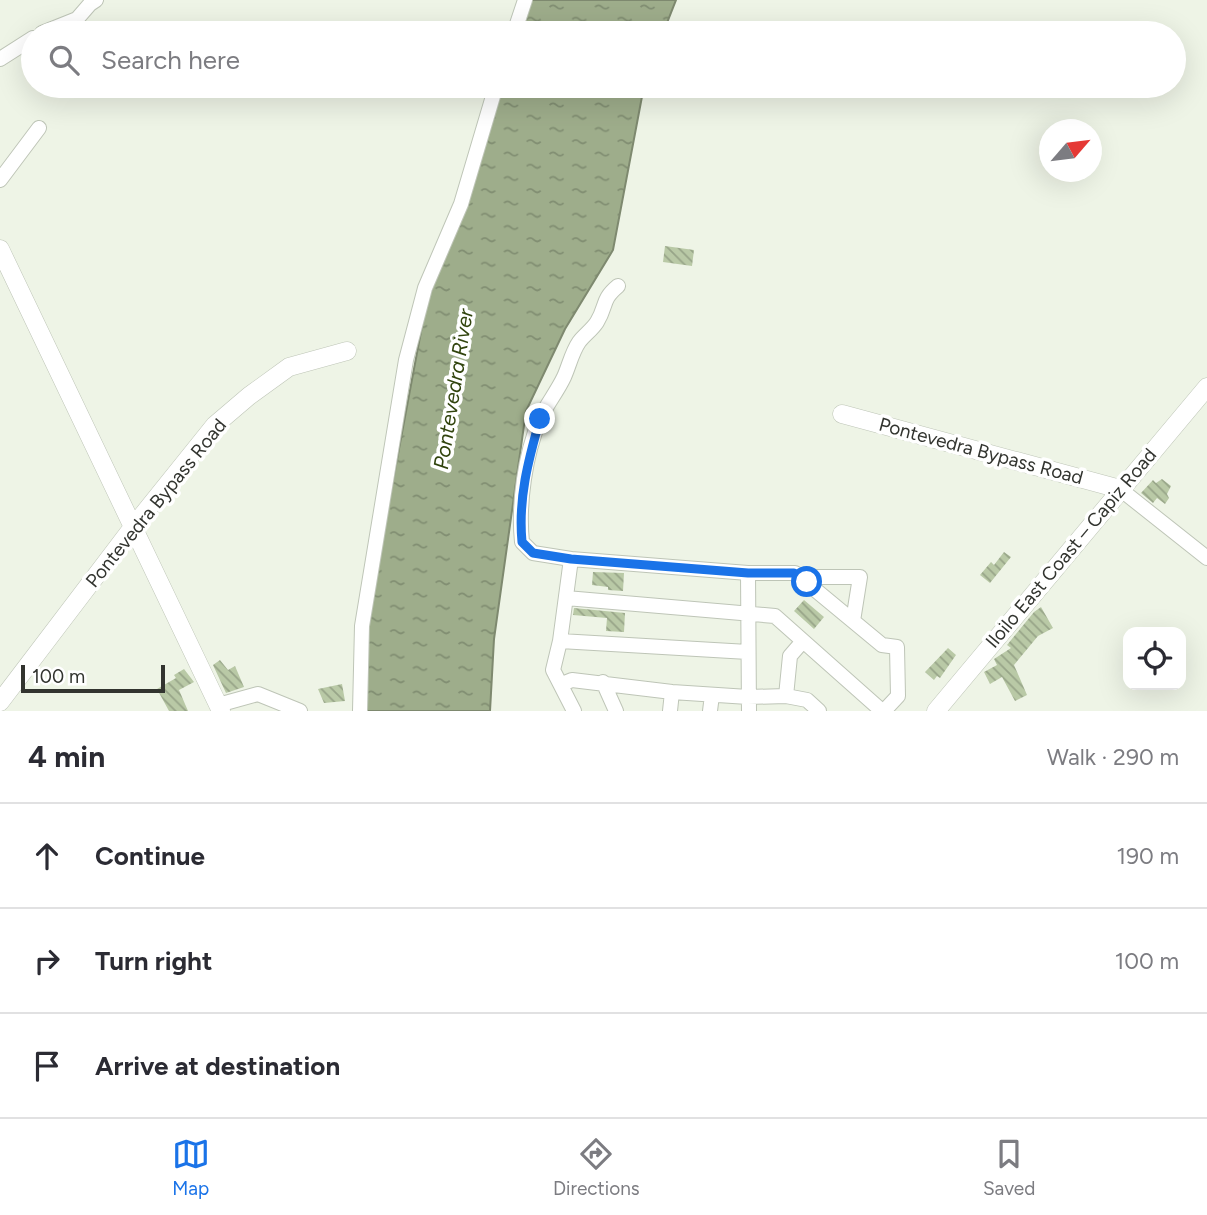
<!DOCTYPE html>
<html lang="en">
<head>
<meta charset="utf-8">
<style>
	:root { --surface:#fff; --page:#f2f2f3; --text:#2b2b33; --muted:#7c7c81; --line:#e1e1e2; --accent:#1a73e8 }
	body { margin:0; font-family:Figtree,sans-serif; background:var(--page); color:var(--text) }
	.controls { position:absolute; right:21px; bottom:21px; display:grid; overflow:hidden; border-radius:14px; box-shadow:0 7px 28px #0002 }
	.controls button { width:63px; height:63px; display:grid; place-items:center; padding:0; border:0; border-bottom:2px solid var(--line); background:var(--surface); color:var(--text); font:35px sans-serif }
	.compass { position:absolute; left:1039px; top:119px; width:63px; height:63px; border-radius:50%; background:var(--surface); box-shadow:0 7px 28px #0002; rotate:62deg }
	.scale { position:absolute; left:21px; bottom:18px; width:144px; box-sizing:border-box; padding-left:7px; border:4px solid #32342f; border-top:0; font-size:19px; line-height:24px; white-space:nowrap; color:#32342f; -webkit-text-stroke:5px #fff; paint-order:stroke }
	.stop { position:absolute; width:21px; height:21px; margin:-16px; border:5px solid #1a73e8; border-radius:50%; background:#fff }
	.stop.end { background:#1a73e8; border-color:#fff; box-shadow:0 2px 7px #0008 }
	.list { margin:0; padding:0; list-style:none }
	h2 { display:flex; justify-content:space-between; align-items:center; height:91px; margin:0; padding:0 28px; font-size:30px }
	h2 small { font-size:23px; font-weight:400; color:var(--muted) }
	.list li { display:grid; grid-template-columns:46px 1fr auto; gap:21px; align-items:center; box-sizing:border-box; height:105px; padding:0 28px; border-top:2px solid var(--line) }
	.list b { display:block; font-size:26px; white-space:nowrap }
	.list em { font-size:23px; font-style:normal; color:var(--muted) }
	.icon { flex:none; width:38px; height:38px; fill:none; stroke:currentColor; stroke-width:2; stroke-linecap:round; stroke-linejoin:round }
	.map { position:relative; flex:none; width:1207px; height:711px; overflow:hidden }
	.search { position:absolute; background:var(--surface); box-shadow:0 7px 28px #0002; left:21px; right:21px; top:21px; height:77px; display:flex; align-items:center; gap:18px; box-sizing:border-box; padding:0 24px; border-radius:38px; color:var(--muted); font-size:26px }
	.sheet { height:406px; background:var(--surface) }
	nav { display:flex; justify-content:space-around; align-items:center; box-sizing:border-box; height:98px; border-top:2px solid var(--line); background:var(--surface); font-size:19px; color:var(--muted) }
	nav a { display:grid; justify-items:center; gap:4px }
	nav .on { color:var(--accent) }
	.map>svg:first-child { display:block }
	.water { fill:url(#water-ripples); stroke:#7e896f; stroke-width:2 }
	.building { fill:url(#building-back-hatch) }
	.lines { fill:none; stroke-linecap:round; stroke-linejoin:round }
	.minor-casing { stroke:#bec5b7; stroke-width:16 }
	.major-casing { stroke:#bec5b7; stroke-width:19 }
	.minor { stroke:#fff; stroke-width:14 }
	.major { stroke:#fff; stroke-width:18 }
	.route { stroke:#1a73e8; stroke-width:9 }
	.labels { text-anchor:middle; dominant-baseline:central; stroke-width:7; stroke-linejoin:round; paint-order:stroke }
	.street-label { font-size:19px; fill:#32342f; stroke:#fff }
	.water-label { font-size:21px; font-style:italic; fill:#31440d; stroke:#fff }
</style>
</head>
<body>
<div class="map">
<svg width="1207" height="711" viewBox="0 0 1207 711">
	<defs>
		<pattern id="water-ripples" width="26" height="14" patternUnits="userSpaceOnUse" patternTransform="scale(1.75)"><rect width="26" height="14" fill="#9ead8b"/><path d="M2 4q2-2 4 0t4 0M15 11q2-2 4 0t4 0" fill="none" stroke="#818e72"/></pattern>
		<pattern id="building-back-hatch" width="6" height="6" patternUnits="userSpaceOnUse" patternTransform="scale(1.75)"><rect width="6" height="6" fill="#b9c9a6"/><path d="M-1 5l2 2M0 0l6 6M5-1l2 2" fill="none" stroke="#97a488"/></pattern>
	</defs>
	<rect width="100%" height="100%" fill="#eef4e6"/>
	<path class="water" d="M 531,0 L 676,0 L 663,33 L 519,33 Z
		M 503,86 L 644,86 L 613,250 L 565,329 L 526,411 L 494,639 L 490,711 L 361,711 L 364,635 L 426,305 L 481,158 Z"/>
	<path class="building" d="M 665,246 L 694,250 L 692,266 L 663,262 Z
		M 1162,479 L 1171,486 L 1167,494 L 1169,498 L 1165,504 L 1157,498 L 1153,503 L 1141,493 L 1153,480 L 1156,483 Z
		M 1004,552 L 1011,557 L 990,583 L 980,575 L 991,562 L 994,565 Z
		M 593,572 L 624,573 L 623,591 L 608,590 L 608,587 L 592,585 Z
		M 804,600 L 824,617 L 814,629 L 794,611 Z
		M 1041,607 L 1053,628 L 1038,636 L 1014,665 L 1027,695 L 1015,701 L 1002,677 L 990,684 L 984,672 L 997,665 L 994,659 L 1011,648 L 1007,645 L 1034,612 Z
		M 574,608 L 625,613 L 624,632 L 606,631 L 607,618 L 573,615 Z
		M 948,648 L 956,655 L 940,678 L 937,676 L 934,680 L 925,672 Z
		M 220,660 L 228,670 L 235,666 L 244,687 L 226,693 L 213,665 Z
		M 184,669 L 194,682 L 179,690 L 188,711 L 169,711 L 157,689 L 176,678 L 174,675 Z
		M 342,684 L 345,701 L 324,703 L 318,689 Z"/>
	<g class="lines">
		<defs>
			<path id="minor" d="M 42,33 L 77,19 L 90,4 L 96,0
				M 514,33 L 525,0
				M 0,59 L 33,38
				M 0,180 L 39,128
				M 1120,489 L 1207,558
				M 571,559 L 533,553 L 522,542 C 518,504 525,455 540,419 C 546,405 557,392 564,377 C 569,366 572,352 579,342 C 584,335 592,330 597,322 C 607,306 601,300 618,286
				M 748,573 L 749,711
				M 807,582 L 817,577 L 860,577 L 853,621
				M 566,598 L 775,616 L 882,711
				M 560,641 L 553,670 L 574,711
				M 748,652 L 560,641 L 571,559 L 748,573 L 795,573 L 882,645 L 897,647 L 898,696 L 884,711
				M 603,682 L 616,711
				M 562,684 L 572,680 L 672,692 L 748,697 L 786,696 L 807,700 L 819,711
				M 786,696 L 790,656 L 803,641
				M 218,705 L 258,694 L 300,711
				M 360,711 L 362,626 L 406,360 L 425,288 L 461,204 L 496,86
				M 670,711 L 672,692
				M 710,711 L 712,695"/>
			<path id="major" d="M 0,249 L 221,711
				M 842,414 L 1120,489
				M 0,702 L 133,527 L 215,425 L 249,396 L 289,367 L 347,351
				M 936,711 L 1207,387"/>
		</defs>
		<use href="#minor" class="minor-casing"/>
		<use href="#major" class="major-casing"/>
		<use href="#minor" class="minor"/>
		<use href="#major" class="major"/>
	</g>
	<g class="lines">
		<path class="route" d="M 540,419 C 528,461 518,499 522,542 L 533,553 L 571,559 L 748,573 L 794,573 L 807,582"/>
	</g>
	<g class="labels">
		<g class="street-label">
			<text transform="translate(981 451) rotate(15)">Pontevedra Bypass Road</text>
			<text transform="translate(156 503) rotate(-51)">Pontevedra Bypass Road</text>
			<text transform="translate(1071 548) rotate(-50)">Iloilo East Coast – Capiz Road</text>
		</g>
		<g class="water-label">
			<text transform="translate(453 389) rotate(-81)">Pontevedra River</text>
		</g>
	</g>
</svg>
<div class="controls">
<button><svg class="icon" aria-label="locate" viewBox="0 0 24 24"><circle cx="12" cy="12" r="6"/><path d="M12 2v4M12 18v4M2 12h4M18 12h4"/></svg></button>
</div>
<svg class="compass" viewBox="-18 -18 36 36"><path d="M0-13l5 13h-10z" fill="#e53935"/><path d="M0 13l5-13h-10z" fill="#7c7c81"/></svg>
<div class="scale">100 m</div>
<div class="stop" style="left:807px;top:582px"></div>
<div class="stop end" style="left:540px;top:419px"></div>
<div class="search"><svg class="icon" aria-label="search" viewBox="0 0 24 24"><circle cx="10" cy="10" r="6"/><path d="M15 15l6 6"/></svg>Search here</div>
</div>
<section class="sheet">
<h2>4 min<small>Walk · 290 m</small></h2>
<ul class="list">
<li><svg class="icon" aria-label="ahead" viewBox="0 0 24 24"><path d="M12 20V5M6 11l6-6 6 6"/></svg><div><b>Continue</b></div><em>190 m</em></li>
<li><svg class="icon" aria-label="right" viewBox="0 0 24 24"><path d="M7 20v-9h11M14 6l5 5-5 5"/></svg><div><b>Turn right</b></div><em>100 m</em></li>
<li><svg class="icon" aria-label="arrive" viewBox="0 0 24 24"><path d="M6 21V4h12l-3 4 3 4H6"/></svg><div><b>Arrive at destination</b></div></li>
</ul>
</section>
<nav>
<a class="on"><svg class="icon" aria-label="map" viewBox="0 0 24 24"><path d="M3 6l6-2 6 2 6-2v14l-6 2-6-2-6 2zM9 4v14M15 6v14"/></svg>Map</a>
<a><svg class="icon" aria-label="directions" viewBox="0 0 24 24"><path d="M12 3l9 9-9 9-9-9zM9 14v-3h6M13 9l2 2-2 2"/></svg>Directions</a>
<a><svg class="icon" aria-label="saved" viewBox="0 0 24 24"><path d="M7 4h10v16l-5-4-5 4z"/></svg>Saved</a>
</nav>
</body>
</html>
